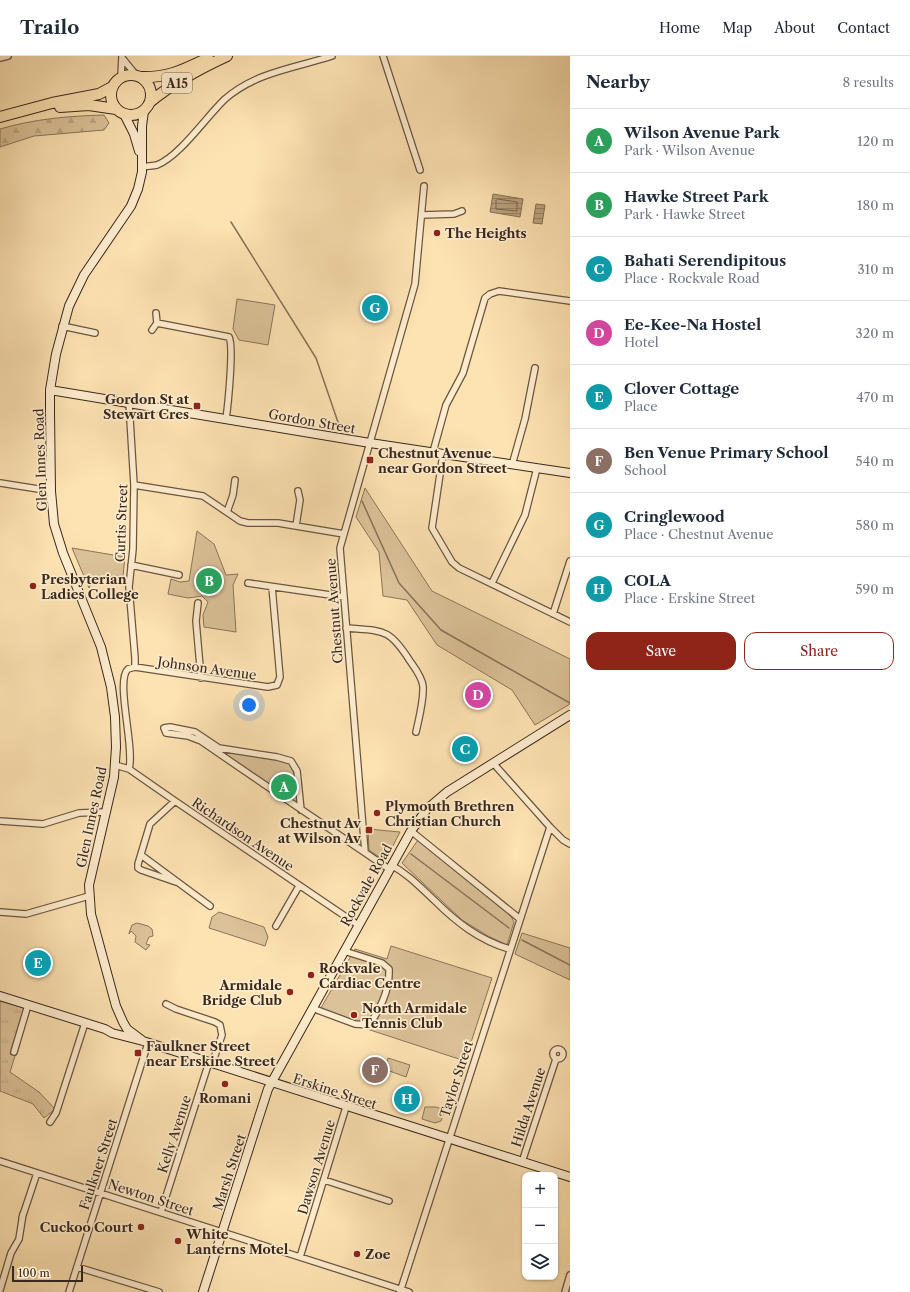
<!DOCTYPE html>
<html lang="en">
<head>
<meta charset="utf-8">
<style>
	:root { --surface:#fff; --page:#f6f6f7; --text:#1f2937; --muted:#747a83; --line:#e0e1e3; --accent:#8f2418 }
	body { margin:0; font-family:"Libre Caslon Text",serif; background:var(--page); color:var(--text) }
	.controls { position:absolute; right:12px; bottom:12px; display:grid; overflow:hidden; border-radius:8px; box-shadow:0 1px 3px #0004 }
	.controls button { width:36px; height:36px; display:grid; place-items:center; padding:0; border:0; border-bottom:1px solid var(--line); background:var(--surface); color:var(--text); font:20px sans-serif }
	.scale { position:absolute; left:12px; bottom:10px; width:71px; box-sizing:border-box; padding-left:4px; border:2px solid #38281d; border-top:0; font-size:11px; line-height:14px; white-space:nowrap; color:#38281d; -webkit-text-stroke:3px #feeccd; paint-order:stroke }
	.you { position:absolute; left:249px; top:649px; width:14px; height:14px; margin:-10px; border:3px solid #fff; border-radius:50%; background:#1a73e8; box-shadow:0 0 0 6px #1a73e833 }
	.badge { display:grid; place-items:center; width:26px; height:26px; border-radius:50%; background:var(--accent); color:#fff; font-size:13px; font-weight:700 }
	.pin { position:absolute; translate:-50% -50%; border:2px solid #fff; box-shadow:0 1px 4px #0006 }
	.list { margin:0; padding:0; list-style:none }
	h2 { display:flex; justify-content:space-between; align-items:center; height:52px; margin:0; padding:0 16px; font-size:17px }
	h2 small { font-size:13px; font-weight:400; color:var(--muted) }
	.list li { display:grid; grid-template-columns:26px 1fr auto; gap:12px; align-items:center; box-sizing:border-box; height:64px; padding:0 16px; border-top:1px solid var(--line) }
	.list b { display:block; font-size:15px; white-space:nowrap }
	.list p { margin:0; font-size:13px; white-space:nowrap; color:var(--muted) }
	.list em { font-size:13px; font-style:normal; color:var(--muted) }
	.actions { display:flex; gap:8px; padding:12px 16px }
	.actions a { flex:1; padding:9px 0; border:1px solid var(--accent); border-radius:12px; text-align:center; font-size:14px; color:var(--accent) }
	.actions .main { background:var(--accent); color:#fff }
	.icon { flex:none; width:22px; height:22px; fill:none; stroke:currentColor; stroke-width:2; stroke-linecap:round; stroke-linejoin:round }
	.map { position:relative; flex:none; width:570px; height:1236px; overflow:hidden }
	header { display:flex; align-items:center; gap:24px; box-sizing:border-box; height:56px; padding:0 20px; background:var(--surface); border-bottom:1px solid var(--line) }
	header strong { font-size:19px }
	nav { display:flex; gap:22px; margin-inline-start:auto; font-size:14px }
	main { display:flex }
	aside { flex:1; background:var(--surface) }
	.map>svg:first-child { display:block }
	.grass { fill:url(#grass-tufts); stroke:#8a755b }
	.forest { fill:url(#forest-firs); stroke:#8a755b }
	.park { fill:#dcc299; stroke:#8a755b }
	.water { fill:url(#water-rules); stroke:#867258 }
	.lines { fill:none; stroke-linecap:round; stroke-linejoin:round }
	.shore { stroke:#79664e; stroke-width:1 }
	.stream { stroke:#867258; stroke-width:1.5 }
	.street-casing { stroke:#695642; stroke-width:8 }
	.secondary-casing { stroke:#38281d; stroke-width:10 }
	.highway-casing { stroke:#38281d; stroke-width:12 }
	.street { stroke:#feeccd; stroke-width:5.5 }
	.secondary { stroke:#feeccd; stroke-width:8 }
	.highway { stroke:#fde2b2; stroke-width:10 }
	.poi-dot { fill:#8f2418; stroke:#feeccd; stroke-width:1.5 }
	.labels { text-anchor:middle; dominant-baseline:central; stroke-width:3.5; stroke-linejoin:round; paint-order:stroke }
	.shield { fill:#feeccd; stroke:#736352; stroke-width:1 }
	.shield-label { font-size:12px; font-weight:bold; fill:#38281d }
	.poi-label { font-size:13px; font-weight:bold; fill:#38281d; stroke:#feeccd; text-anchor:start }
	.street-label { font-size:13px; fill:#38281d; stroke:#feeccd }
</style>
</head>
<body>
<header>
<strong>Trailo</strong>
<nav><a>Home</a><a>Map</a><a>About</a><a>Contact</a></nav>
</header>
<main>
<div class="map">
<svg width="570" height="1236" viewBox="0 0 570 1236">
	<defs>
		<pattern id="grass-tufts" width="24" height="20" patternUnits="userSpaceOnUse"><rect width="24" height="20" fill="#dcc299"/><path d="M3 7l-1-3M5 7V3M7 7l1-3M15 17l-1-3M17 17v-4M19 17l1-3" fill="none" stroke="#bea783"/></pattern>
		<pattern id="forest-firs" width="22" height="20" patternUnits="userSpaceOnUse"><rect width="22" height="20" fill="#dcc299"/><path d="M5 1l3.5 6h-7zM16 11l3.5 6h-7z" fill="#bea783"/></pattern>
		<pattern id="water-rules" width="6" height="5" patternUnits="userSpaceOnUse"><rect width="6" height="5" fill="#baa37f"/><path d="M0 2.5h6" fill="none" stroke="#988567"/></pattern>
	</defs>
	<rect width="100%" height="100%" fill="#fde2b2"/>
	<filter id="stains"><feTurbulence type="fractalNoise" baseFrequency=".005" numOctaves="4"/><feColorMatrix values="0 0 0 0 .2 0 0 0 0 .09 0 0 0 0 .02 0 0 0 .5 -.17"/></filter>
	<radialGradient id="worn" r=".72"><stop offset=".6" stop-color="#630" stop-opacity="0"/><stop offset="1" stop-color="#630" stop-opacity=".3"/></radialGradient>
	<path class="grass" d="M 0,945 L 24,952 L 10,998 L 15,1000 L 10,1016 L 39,1036 L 55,1053 L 44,1062 L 33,1048 L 0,1035 Z"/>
	<path class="forest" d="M 104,59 L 109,67 L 104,74 L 34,80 L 0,91 L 0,73 C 34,63 68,60 104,59 Z"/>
	<path class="park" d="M 237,243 L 275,249 L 268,289 L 239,284 L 233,273 Z
		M 365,432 L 432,535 L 570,603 L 570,648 L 535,669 L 512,634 L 437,589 L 407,544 L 383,540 L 379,496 L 356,461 Z
		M 197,475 L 214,488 L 226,519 L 238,518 L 233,529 L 236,576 L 204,571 L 203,559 L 208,546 L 202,540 L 188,542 L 168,538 L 171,523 L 180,526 L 189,525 Z
		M 72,492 L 125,501 L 123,520 L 94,521 L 89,532 Z
		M 228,696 C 241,698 287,700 293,710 C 297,717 297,738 298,747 L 297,748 L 225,698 Z
		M 368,773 L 400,776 L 385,805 L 369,794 Z
		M 418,784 L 511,860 L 514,866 L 507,889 L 488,880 L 462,864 L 402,807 Z
		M 219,856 L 264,871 L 268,881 L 265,890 L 209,872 L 212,861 Z
		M 137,867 L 148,870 L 152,873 L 153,880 L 149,881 L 146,888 L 150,889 L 146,894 L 135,886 L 136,880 L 131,875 L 129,878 L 129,877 L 132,869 Z
		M 522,877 L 570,892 L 570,924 L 515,898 Z
		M 391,890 L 492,922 L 465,1005 L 318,957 L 355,893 L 387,903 Z
		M 388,1002 L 410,1009 L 406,1021 L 384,1013 Z
		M 425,1051 L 436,1051 L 445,1054 L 441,1065 L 435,1067 L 422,1063 Z"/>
	<path class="water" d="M 493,138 L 523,143 L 520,161 L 490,156 Z
		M 536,148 L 545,149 L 542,168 L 533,167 Z"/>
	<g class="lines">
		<path class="shore" d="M 498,143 L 517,146 L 517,155 L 496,153 L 496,145 Z"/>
		<path class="stream" d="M 231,166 L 316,302 L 341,375
			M 362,445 L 399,527 L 441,574 L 570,647
			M 411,798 L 509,872
			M 522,884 L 570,909"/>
		<defs>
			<path id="street" d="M 383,0 L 420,114
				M 0,2 L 8,0
				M 123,3 L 136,19
				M 121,21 L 122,0
				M 142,111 C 147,110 153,110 157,109 C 180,100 206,61 225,43 C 256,16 295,12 332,0
				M 422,159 L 454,158 L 462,155
				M 156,257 L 157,267
				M 62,270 L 95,277
				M 152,274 L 157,267 L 229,281 C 234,290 228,349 226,363
				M 129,347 L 134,429 L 133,493 L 129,531 L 135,602 L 135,611
				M 433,396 L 446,349 L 463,317 L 485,242 L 490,238 L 499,235 L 570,245
				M 443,398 L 432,472 L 452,506 L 459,512 L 570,566
				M 512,409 L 525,363 L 535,312
				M 0,427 L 51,435
				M 134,429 L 203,440 L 240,465 L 248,467 L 278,467 L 344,478
				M 227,456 L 233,439 L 235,424
				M 296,470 L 300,444 L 298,435
				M 131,509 L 179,519
				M 248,527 L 344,541
				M 492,527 L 525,459 L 537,412
				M 198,547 L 196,565 L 201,622
				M 553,558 L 570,505
				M 346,572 C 384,575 389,572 410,605 C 415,612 422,621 423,630 C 424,644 419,662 416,676
				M 493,707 L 550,771 L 563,784 L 570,788
				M 115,709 L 129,713 L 175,745 L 358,869
				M 129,713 C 135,692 115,624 128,613 L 135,611 L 268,631 L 277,629 L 280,621 L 272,531
				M 175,745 L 150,768 L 138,808 L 138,812 L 141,814 L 176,826
				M 301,754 L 297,715 L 291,705 L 277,701 L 219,692 L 195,676 L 170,671 L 164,672 L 166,677 L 188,680 L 201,685 C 263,728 326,770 389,813
				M 0,765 L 43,768 L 79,757 L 106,756
				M 411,775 L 520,863
				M 365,796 L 340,492 L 415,228 L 424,130
				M 141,799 L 210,850
				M 391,809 C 408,818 420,831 434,844 C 456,866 479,884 509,893
				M 0,856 L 26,858 L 89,840
				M 276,870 L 299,830
				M 166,948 L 176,953 L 215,966 L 220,969 L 222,979 L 212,1008
				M 312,952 L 355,968 L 369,969 C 381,952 390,934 389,913 L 382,907 L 344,895
				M553 998a5 5 0 1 1 10 0a5 5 0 1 1-10 0Z
				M 14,996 L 28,949
				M 50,1066 L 56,1057 L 85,967
				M 0,1105 L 409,1236
				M 522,1106 L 556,1003
				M 324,1124 L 389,1145
				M 161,1156 L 209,1006
				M 22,1162 L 37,1117
				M 300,1201 L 346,1051
				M 77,1211 L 159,1236
				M 0,1234 L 11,1197 L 19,1183 L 23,1158
				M 69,1236 L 148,987
				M 400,1236 L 550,771
				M 565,1236 L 570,1219"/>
			<path id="secondary" d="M 124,58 L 134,78 L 139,95
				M 50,334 L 370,387 L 570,417
				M 0,940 L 105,973 L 112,977 L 143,985 L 570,1121
				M 143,985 L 127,973 L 123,966 L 116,950 L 91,858 L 89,829 L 114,721 L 116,691 L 115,661 L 111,631 L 101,591 L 63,497 L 54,468 L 51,435 L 50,356 L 50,334 L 56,298 L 69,250 L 84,219 L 131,150 L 138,133 L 142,116 L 142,70 L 144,55
				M 203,1236 L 268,1033 L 411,775 L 427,753 L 447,736 L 570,659"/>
			<path id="highway" d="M111 39a20 20 0 1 1 40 0a20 20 0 1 1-40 0Z
				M 140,21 C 168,22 183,14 208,2
				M 150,46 C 173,27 201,12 227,0
				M 60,51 L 89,49 L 116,53
				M 0,61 L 52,47 L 99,38 L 112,31"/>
		</defs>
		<use href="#street" class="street-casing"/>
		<use href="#secondary" class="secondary-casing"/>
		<use href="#highway" class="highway-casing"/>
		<use href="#street" class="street"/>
		<use href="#secondary" class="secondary"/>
		<use href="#highway" class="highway"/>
	</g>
	<g class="poi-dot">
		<circle cx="437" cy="177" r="4"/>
		<rect x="193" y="346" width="8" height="8" rx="2"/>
		<rect x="366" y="400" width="8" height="8" rx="2"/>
		<circle cx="33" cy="530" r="4"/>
		<circle cx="377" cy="757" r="4"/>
		<rect x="365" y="770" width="8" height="8" rx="2"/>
		<circle cx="311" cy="919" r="4"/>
		<circle cx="290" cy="936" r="4"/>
		<circle cx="354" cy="959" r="4"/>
		<rect x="134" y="993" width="8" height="8" rx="2"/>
		<circle cx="225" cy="1028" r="4"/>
		<circle cx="141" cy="1171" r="4"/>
		<circle cx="178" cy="1185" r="4"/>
		<circle cx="357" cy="1198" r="4"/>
	</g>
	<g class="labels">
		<rect class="shield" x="162" y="17" width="30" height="20" rx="3"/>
		<g class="shield-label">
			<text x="177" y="27">A15</text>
		</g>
		<g class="poi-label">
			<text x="445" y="177">The Heights</text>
			<text x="189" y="343" text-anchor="end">Gordon St at<tspan x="189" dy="15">Stewart Cres</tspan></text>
			<text x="378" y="397">Chestnut Avenue<tspan x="378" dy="15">near Gordon Street</tspan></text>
			<text x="41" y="523">Presbyterian<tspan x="41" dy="15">Ladies College</tspan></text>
			<text x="385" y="750">Plymouth Brethren<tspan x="385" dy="15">Christian Church</tspan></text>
			<text x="361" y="767" text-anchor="end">Chestnut Av<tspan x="361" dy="15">at Wilson Av</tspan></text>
			<text x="319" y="912">Rockvale<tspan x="319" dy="15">Cardiac Centre</tspan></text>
			<text x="282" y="929" text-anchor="end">Armidale<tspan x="282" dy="15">Bridge Club</tspan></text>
			<text x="362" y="952">North Armidale<tspan x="362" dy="15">Tennis Club</tspan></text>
			<text x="146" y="990">Faulkner Street<tspan x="146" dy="15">near Erskine Street</tspan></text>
			<text x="225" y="1042" text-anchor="middle">Romani</text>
			<text x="133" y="1171" text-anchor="end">Cuckoo Court</text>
			<text x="186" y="1178">White<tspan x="186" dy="15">Lanterns Motel</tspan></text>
			<text x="365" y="1198">Zoe</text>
		</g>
		<g class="street-label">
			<text transform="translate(312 365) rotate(10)">Gordon Street</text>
			<text transform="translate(40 404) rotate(-92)">Glen Innes Road</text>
			<text transform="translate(121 467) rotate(-88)">Curtis Street</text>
			<text transform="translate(334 555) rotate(-94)">Chestnut Avenue</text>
			<text transform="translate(207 612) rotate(8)">Johnson Avenue</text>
			<text transform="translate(91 761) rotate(-78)">Glen Innes Road</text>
			<text transform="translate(243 778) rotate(34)">Richardson Avenue</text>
			<text transform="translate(366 829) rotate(-61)">Rockvale Road</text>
			<text transform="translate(456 1023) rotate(-72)">Taylor Street</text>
			<text transform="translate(335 1035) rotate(18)">Erskine Street</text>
			<text transform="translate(528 1051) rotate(-72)">Hilda Avenue</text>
			<text transform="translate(174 1078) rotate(-72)">Kelly Avenue</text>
			<text transform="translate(98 1108) rotate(-72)">Faulkner Street</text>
			<text transform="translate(316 1111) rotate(-73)">Dawson Avenue</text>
			<text transform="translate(229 1116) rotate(-72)">Marsh Street</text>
			<text transform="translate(151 1141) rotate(18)">Newton Street</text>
		</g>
	</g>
	<rect width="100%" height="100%" filter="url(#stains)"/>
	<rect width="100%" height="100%" fill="url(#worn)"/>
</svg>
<div class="controls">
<button>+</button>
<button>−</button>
<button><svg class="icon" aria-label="layers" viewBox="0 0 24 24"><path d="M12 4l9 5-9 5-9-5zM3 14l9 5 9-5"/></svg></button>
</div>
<div class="scale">100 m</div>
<div class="you"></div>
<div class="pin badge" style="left:284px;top:731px;background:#2e9e5b">A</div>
<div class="pin badge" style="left:209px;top:525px;background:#2e9e5b">B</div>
<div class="pin badge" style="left:465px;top:693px;background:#0f9aa8">C</div>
<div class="pin badge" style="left:478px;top:639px;background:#d1479c">D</div>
<div class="pin badge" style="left:38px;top:907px;background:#0f9aa8">E</div>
<div class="pin badge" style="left:375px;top:1014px;background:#8d6e63">F</div>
<div class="pin badge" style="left:375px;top:252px;background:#0f9aa8">G</div>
<div class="pin badge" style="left:407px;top:1043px;background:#0f9aa8">H</div>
</div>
<aside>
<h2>Nearby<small>8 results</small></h2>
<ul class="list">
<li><span class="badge" style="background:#2e9e5b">A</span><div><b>Wilson Avenue Park</b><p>Park · Wilson Avenue</p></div><em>120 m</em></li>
<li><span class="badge" style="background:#2e9e5b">B</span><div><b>Hawke Street Park</b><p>Park · Hawke Street</p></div><em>180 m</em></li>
<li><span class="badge" style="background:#0f9aa8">C</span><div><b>Bahati Serendipitous</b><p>Place · Rockvale Road</p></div><em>310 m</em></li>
<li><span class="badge" style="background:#d1479c">D</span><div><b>Ee-Kee-Na Hostel</b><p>Hotel</p></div><em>320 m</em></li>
<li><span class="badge" style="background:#0f9aa8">E</span><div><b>Clover Cottage</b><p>Place</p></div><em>470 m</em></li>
<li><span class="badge" style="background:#8d6e63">F</span><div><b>Ben Venue Primary School</b><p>School</p></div><em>540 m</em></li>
<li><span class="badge" style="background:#0f9aa8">G</span><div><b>Cringlewood</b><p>Place · Chestnut Avenue</p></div><em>580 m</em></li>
<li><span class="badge" style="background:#0f9aa8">H</span><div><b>COLA</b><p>Place · Erskine Street</p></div><em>590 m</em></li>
</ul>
<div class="actions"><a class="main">Save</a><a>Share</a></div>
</aside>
</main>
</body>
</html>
